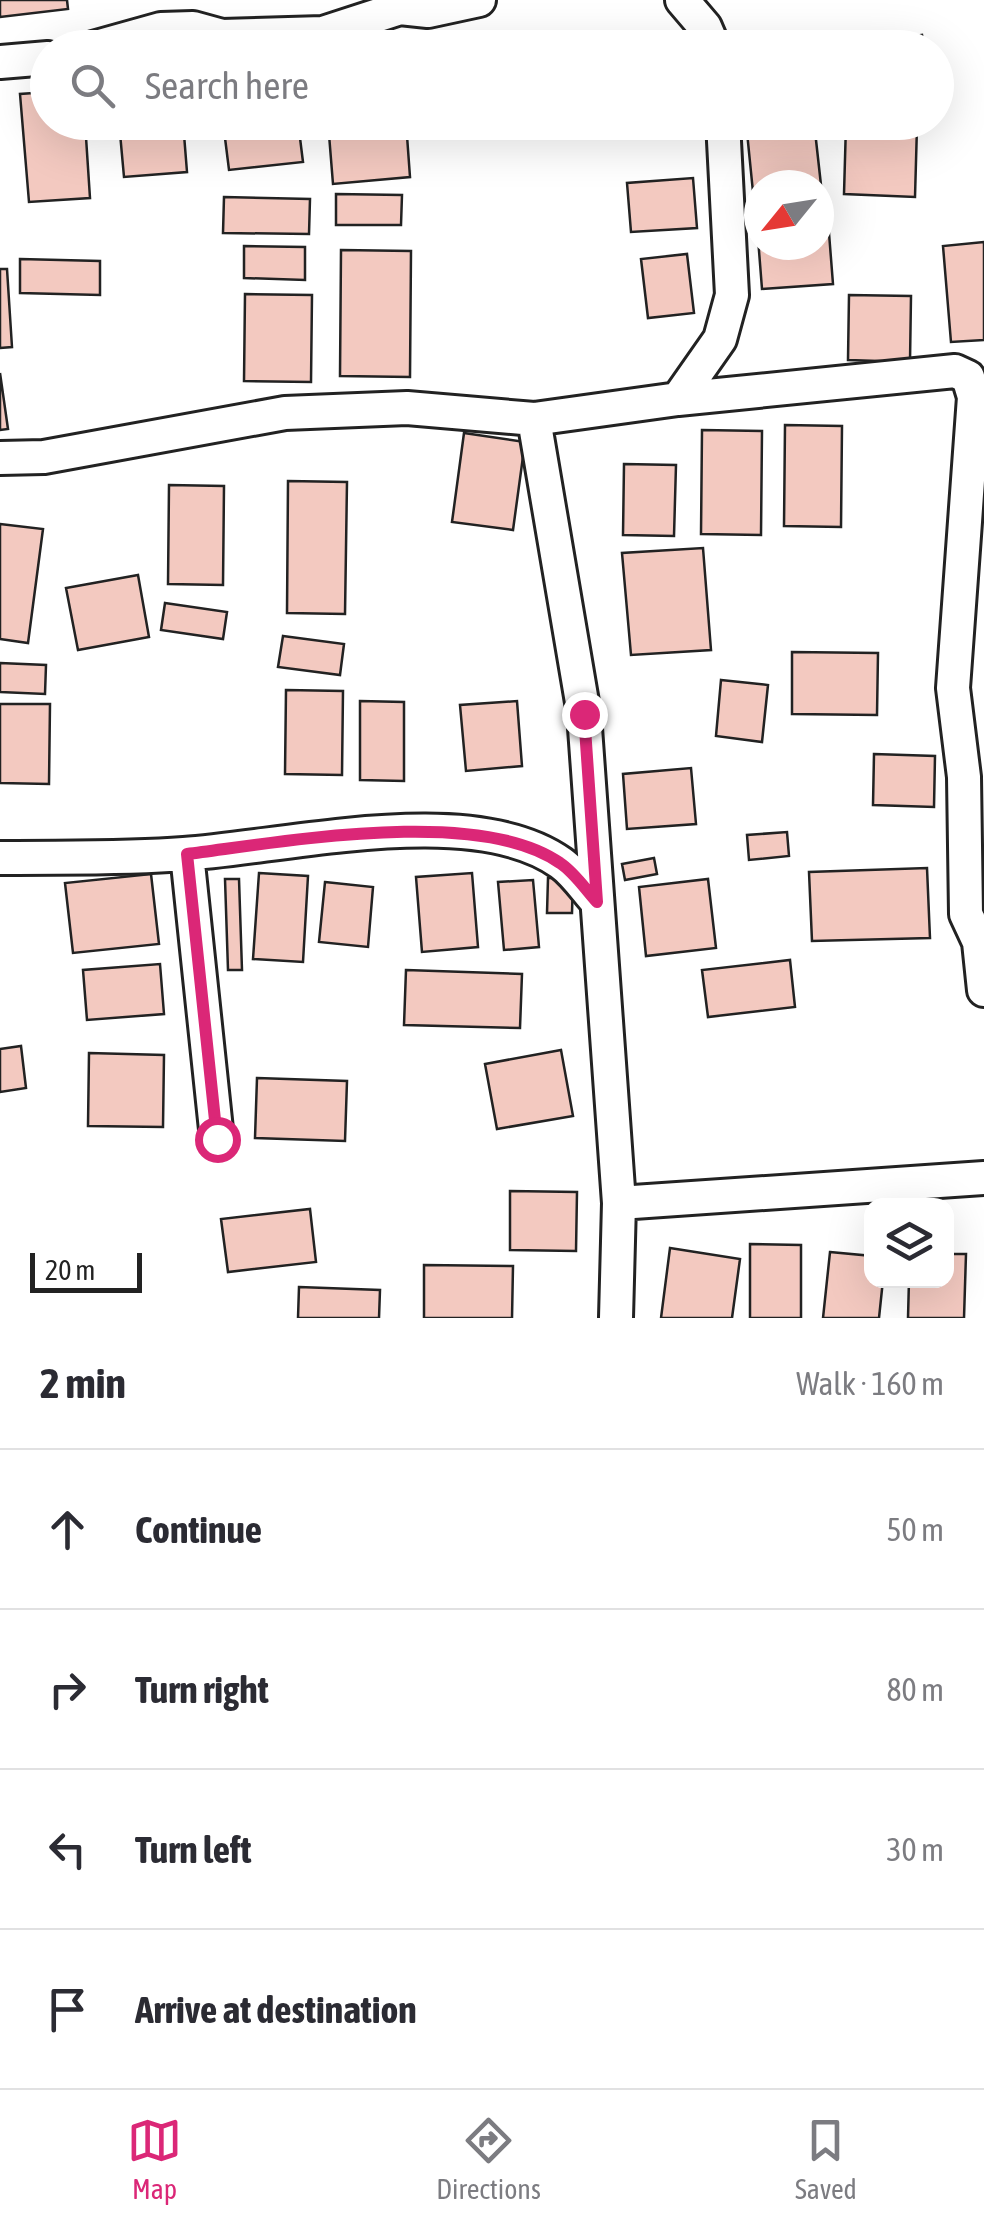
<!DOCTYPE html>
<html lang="en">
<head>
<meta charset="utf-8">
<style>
	:root { --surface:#fff; --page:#f2f2f3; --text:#2b2b33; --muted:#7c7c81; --line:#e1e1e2; --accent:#db2777 }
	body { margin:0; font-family:"Asap Condensed",sans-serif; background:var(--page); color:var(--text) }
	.controls { position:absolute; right:30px; bottom:30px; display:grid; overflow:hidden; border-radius:20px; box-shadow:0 10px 40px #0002 }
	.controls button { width:90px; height:90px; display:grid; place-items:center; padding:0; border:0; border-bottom:2px solid var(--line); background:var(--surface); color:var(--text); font:50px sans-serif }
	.compass { position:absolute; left:744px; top:170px; width:90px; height:90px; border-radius:50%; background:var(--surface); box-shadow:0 10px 40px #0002; rotate:240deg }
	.scale { position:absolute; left:30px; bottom:25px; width:112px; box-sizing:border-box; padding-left:10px; border:5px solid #222; border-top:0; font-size:28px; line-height:35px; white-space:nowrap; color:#222; -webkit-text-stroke:8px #fff; paint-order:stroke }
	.stop { position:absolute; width:30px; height:30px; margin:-22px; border:8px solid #db2777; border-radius:50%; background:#fff }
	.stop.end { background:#db2777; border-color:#fff; box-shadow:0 2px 10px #0008 }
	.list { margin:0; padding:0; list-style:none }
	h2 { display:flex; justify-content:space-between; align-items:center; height:130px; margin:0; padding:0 40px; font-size:42px }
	h2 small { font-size:32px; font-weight:400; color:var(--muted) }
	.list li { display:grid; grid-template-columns:65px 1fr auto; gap:30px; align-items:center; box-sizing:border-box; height:160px; padding:0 40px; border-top:2px solid var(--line) }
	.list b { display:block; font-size:38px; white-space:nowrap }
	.list em { font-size:32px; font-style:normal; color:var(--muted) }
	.icon { flex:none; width:55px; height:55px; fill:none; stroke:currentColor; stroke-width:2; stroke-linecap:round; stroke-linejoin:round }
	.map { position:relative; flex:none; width:984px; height:1318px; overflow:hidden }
	.search { position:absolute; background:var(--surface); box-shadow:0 10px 40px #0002; left:30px; right:30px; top:30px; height:110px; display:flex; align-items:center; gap:25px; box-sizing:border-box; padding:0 35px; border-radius:55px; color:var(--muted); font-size:38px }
	.sheet { height:770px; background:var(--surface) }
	nav { display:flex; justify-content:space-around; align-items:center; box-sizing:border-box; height:140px; border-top:2px solid var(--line); background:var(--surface); font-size:28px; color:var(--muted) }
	nav a { display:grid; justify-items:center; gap:5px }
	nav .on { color:var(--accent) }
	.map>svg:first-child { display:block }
	.building { fill:#f3c9c0; stroke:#222; stroke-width:2.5 }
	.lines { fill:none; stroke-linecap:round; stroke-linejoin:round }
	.minor-casing { stroke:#222; stroke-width:38 }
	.minor { stroke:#fff; stroke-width:32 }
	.route { stroke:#db2777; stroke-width:12 }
</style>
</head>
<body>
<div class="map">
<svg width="984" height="1318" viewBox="0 0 984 1318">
	<rect width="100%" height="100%" fill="#fff"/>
	<path class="building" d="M 0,0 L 67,0 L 68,9 L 0,17 Z
		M 922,35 L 924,48 L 841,48 L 841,46 Z
		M 48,92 L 48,122 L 85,122 L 90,198 L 29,202 L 20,94 Z
		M 119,122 L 183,122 L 187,172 L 124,177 Z
		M 223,122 L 298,122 L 303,162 L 229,170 Z
		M 328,122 L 406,122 L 410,177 L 333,184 Z
		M 746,122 L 814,122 L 822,194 L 819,195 L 819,185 L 759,185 L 759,201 L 754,202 Z
		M 846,124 L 917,126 L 915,197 L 844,194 Z
		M 693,178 L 697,228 L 631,232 L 627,183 Z
		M 336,194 L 402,195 L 401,225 L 336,225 Z
		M 224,197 L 310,199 L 309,234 L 223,233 Z
		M 829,233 L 833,284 L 762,289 L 758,238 L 759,245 L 819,245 L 819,234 Z
		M 984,242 L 984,340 L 951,342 L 943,246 Z
		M 244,246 L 305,247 L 305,280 L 244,278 Z
		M 341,250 L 411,251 L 410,377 L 340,376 Z
		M 687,254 L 694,313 L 648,318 L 641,259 Z
		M 20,259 L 100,261 L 100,295 L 20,293 Z
		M 0,269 L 7,269 L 12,347 L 0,348 Z
		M 245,294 L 312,295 L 311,382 L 244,381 Z
		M 849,295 L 911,296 L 910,362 L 848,360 Z
		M 0,373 L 8,429 L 0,430 Z
		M 785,425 L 842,426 L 841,527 L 784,526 Z
		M 702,430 L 762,431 L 761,535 L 701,534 Z
		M 464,433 L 525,442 L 513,530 L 452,522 Z
		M 624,464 L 676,465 L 674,536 L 623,535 Z
		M 288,481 L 347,482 L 345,614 L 287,613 Z
		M 169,485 L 224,486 L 223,585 L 168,584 Z
		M 0,524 L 43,529 L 28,643 L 0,639 Z
		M 703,548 L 711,650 L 631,655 L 622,553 Z
		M 138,575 L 149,637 L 78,650 L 66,588 Z
		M 165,603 L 227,612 L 223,639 L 161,630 Z
		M 283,636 L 344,644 L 340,675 L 278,667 Z
		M 792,652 L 878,653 L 877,715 L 792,714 Z
		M 0,663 L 46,665 L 45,694 L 0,692 Z
		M 721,680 L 768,685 L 762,742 L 716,736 Z
		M 286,690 L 343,691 L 342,775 L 285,774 Z
		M 360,701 L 404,702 L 404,781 L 360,780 Z
		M 517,701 L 522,766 L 466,771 L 460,705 Z
		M 0,704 L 50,704 L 49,784 L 0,783 Z
		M 874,754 L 935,756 L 934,807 L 873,805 Z
		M 691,768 L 696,824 L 627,829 L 623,774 Z
		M 787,832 L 789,856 L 749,860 L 747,835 Z
		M 654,858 L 657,874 L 625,880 L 622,864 Z
		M 927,868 L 930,938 L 812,941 L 809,872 Z
		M 259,873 L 308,876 L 303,962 L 253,959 Z
		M 472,873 L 478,947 L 422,952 L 416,877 Z
		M 151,874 L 159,944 L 73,953 L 65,883 Z
		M 548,878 L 573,878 L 572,913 L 547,913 Z
		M 225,879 L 239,879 L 242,970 L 228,970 Z
		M 708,879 L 716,948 L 646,956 L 639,887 Z
		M 533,880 L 539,947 L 504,950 L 498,882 Z
		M 325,882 L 373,887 L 368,947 L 319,942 Z
		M 790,960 L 795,1007 L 708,1017 L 702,970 Z
		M 160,964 L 164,1014 L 87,1020 L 83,970 Z
		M 406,970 L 522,974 L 520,1028 L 404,1025 Z
		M 21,1046 L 26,1088 L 0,1092 L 0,1049 Z
		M 561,1050 L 573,1116 L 497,1129 L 485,1064 Z
		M 89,1053 L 164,1055 L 163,1127 L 88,1126 Z
		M 257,1078 L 347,1081 L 345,1141 L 255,1138 Z
		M 510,1191 L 577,1192 L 576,1251 L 510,1250 Z
		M 310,1209 L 316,1262 L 228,1272 L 221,1219 Z
		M 750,1244 L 801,1245 L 801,1318 L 750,1318 Z
		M 670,1248 L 740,1259 L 732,1318 L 661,1318 Z
		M 830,1252 L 872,1256 L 872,1280 L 883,1280 L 879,1318 L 823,1318 Z
		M 946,1254 L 966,1254 L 964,1318 L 908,1318 L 909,1280 L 946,1280 Z
		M 424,1265 L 513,1266 L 512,1318 L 424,1318 Z
		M 299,1287 L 380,1290 L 379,1318 L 298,1318 Z"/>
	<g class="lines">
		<defs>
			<path id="minor" d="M 682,0 L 705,27 L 714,48
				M 93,48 L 161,29 L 193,28 L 222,36 L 323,33 L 400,8 L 428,11 L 479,0
				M 0,62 L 48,58
				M 678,399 L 720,339 L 732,295 L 723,122
				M 534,419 L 584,714 L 619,1203 L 616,1318
				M 0,458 L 44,457 L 285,413 L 407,408 L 534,419 L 678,399 L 955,371 L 968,377 L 974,397 L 953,688 L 964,777 L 966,914 L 979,942 L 984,990
				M 187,854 L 217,1139
				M 0,858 C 61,857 123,859 184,854 C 286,847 473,800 561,863 C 575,873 586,890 597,902
				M 619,1203 L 984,1178"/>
		</defs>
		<use href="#minor" class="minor-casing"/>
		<use href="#minor" class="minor"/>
	</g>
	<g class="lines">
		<path class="route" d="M 217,1139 L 187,854 C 283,842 479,806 560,863 C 574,872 586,890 597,902 L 584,714"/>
	</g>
</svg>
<div class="controls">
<button><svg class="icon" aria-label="layers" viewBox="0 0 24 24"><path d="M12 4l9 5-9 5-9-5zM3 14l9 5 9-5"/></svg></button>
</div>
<svg class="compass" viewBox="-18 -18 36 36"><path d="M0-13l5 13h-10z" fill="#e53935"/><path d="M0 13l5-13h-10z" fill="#7c7c81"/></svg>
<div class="scale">20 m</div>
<div class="stop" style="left:217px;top:1139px"></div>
<div class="stop end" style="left:584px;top:714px"></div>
<div class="search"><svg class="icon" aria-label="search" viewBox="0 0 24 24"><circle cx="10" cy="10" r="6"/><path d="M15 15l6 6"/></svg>Search here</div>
</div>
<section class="sheet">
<h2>2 min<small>Walk · 160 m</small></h2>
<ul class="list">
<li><svg class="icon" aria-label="ahead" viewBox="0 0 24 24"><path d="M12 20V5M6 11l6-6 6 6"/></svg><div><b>Continue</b></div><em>50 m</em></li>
<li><svg class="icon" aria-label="right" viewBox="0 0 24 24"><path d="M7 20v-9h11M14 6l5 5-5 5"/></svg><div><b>Turn right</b></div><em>80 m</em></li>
<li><svg class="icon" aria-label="left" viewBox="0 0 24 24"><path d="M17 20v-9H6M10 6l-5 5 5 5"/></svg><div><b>Turn left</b></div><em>30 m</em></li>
<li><svg class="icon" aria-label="arrive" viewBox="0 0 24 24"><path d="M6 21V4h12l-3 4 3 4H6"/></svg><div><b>Arrive at destination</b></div></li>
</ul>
</section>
<nav>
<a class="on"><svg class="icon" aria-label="map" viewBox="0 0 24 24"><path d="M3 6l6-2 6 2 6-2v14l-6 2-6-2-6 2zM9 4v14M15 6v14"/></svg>Map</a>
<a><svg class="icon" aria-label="directions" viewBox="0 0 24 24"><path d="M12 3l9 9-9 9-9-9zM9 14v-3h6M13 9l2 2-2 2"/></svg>Directions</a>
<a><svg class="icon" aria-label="saved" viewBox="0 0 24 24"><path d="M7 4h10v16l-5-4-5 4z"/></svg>Saved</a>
</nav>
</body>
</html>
